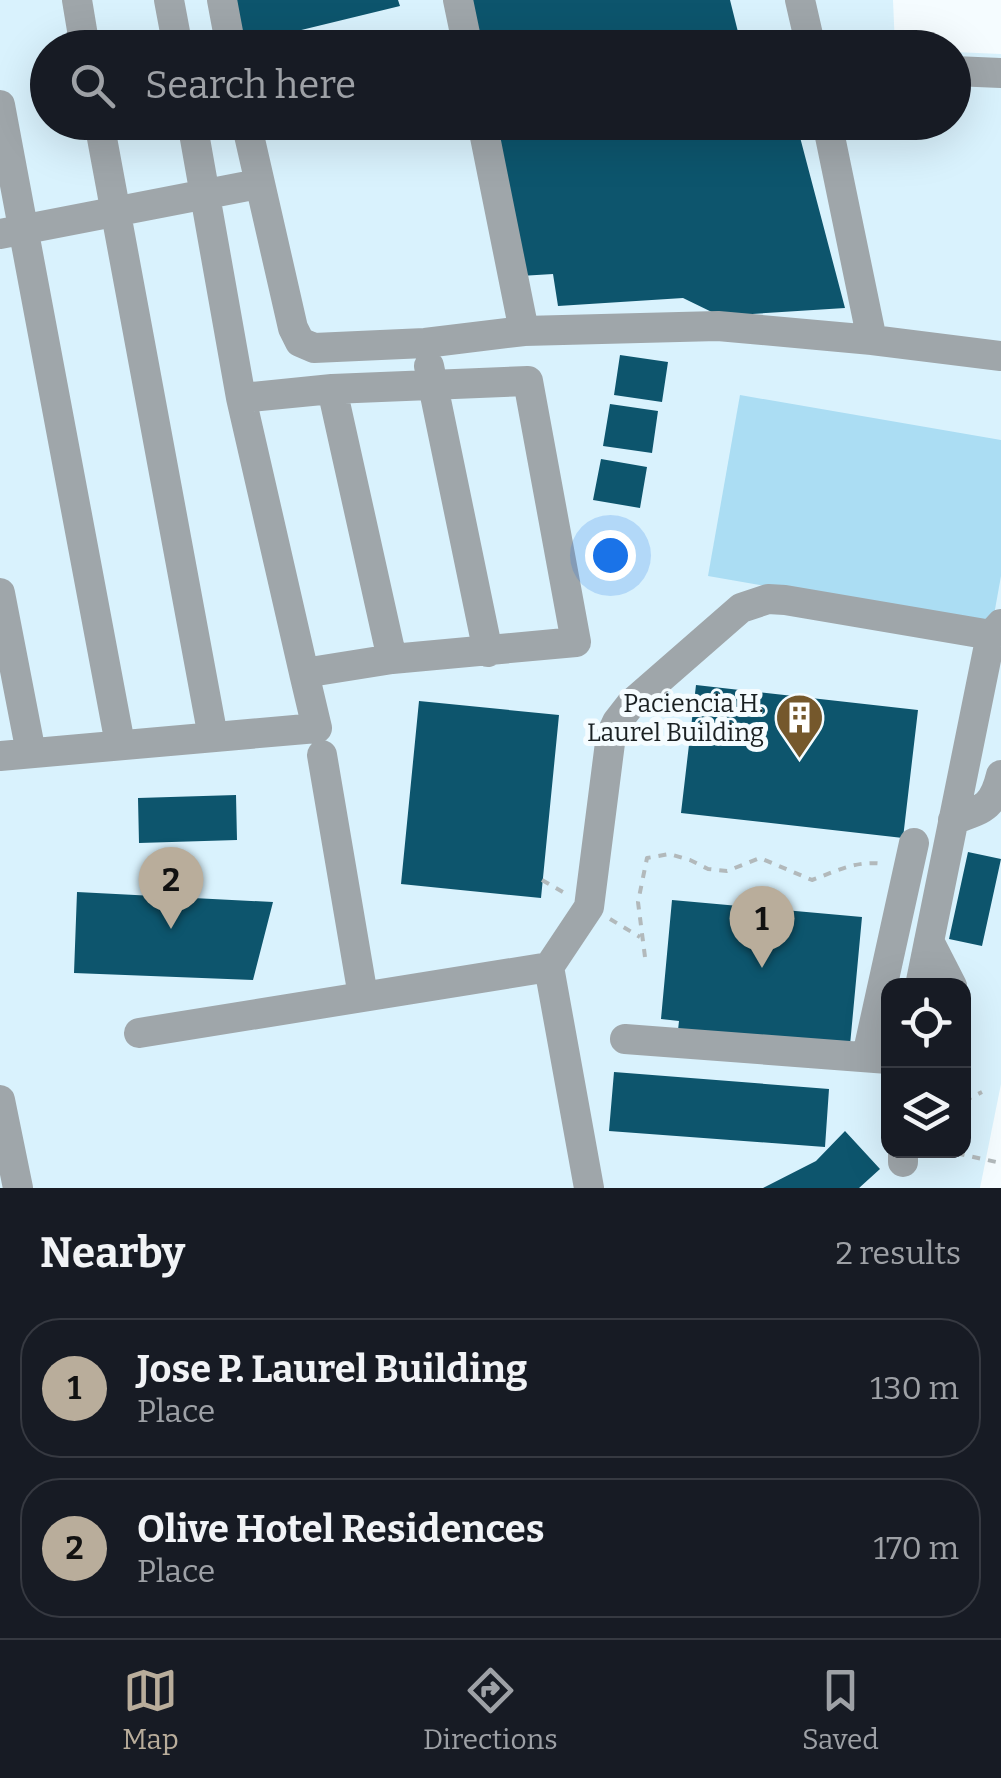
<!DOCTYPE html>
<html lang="en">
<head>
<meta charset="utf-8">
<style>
	:root { --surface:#171b24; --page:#20242c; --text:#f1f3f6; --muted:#9ea1a6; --line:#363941; --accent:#b9ad9b }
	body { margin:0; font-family:Bitter,serif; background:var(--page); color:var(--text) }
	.controls { position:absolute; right:30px; bottom:30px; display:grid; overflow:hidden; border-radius:20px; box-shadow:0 10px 40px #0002 }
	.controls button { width:90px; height:90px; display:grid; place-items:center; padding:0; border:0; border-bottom:2px solid var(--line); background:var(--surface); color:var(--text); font:50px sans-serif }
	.you { position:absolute; left:610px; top:555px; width:35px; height:35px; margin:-25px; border:8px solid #fff; border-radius:50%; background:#1a73e8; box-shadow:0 0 0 15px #1a73e833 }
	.badge { display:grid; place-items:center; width:65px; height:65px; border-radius:50%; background:var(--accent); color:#111; font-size:32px; font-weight:700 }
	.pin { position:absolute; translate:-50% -82px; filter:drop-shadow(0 2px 5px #0008) }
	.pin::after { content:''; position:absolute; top:52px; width:35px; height:30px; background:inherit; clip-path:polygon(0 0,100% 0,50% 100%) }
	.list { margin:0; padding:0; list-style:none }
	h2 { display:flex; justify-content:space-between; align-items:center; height:130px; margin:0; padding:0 40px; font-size:42px }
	h2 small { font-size:32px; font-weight:400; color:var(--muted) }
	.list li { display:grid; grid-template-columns:65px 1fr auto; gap:30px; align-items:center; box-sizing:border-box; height:140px; margin:0 20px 20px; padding:0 20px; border:2px solid var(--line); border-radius:40px }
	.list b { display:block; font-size:38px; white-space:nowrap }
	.list p { margin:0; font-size:32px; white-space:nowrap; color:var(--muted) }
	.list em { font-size:32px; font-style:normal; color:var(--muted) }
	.icon { flex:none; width:55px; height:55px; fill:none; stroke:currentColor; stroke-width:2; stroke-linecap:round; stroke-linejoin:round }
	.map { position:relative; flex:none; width:1001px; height:1188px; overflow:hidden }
	.search { position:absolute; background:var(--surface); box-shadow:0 10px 40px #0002; left:30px; right:30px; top:30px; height:110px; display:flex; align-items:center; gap:25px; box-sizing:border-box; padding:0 35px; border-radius:55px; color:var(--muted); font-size:38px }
	.sheet { height:450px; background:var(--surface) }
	nav { display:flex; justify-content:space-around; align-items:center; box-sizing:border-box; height:140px; border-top:2px solid var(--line); background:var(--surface); font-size:28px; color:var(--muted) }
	nav a { display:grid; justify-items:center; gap:5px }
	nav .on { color:var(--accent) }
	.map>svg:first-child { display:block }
	.built { fill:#d9f2fd; fill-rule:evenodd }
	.green { fill:#abddf3 }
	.building { fill:#0d556d }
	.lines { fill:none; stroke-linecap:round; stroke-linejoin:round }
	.path { stroke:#b2b9bb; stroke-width:4; stroke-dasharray:8 8; stroke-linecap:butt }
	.minor { stroke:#9fa6aa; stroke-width:30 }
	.labels { text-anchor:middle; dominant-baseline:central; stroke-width:10; stroke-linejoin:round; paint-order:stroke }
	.poi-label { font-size:25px; fill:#1a2022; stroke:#f5fcff; text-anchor:end }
</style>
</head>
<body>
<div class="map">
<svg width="1001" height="1188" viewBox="0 0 1001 1188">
	<rect width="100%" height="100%" fill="#f5fcff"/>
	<path class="built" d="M 0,0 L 893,0 L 895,47 L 48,48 L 48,122 L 954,122 L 954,52 L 1001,54 L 1001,1084 L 980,1188 L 0,1188 ZM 888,986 L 964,986 L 964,1150 L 888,1150 Z"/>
	<path class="green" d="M 740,395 L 1001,440 L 1001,576 L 992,626 L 708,576 Z"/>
	<path class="building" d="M 229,0 L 398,0 L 400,6 L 240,45 Z
		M 447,0 L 730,0 L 742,48 L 457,48 Z
		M 473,122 L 796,122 L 845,308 L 720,316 L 683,298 L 558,306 L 553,274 L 505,277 Z
		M 620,355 L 668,362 L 662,402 L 614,395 Z
		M 610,404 L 658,411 L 652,453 L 603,446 Z
		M 601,459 L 647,467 L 640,508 L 593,500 Z
		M 696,685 L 918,710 L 903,838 L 681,813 Z
		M 419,701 L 559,715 L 541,898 L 401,884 Z
		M 236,795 L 237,840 L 139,843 L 138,798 Z
		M 968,852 L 1001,859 L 982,946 L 949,939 Z
		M 77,892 L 273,902 L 253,980 L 74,973 Z
		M 672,900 L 862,917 L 850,1045 L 678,1030 L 679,1021 L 661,1019 Z
		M 614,1072 L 829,1089 L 825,1147 L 609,1131 Z
		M 845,1131 L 880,1169 L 859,1188 L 763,1188 L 816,1161 Z"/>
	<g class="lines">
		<path class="path" d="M 542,880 L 563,892
			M 610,919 L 640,937
			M 645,957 L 638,902 L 647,858 L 669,854 L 690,860 L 708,869 L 727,871 L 760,858 L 812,880 C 837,871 856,860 884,864
			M 964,1101 L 982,1092
			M 941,1150 L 1001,1163"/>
		<path class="minor" d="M 77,0 L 85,48
			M 169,0 L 178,48
			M 222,0 L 231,48
			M 458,0 L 468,48
			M 800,0 L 811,48
			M 954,71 L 1001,73
			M 0,105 L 120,744
			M 99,122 L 213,737
			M 192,122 L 241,398 L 304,673
			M 246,122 L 293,328 L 300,342 L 314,348 L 425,343 L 524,331 L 718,326 L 872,340
			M 482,122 L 524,331
			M 827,122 L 872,340 L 1001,356
			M 0,234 L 258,184
			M 429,366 L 488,652
			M 241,398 L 332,389 L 528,381 L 576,642 L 392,659
			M 0,593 L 31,753
			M 322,755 L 363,996
			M 0,756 L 317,728 L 304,673 L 392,659 L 332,389
			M 953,820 C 983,809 993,808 1001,775
			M 929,941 L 952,986
			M 549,967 L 589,907 L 611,735 L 617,722 L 631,704 L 741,608 L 768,599 L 785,600 L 991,635
			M 920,986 L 991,635 L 1001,624
			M 139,1033 L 549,967 L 589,1188
			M 625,1039 L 888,1059
			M 867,1056 L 914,843
			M 0,1100 L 18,1188
			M 903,1162 L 903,1150"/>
	</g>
	<defs>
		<symbol id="building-pin" viewBox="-11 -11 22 30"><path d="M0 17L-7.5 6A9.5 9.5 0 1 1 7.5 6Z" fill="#75582c" stroke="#f5fcff"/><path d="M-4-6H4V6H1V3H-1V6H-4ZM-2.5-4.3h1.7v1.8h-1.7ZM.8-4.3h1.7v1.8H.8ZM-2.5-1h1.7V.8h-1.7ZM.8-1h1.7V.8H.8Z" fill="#fff"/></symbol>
	</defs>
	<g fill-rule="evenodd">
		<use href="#building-pin" x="772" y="690" width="55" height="75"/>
	</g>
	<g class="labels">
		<g class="poi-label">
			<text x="764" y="704">Paciencia H.<tspan x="764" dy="29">Laurel Building</tspan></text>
		</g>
	</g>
</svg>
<div class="controls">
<button><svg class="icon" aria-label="locate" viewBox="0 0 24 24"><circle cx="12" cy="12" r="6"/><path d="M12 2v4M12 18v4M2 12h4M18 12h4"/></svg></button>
<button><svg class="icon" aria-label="layers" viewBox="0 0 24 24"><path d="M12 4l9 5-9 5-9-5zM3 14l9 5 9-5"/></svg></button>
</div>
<div class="you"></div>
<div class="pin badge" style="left:762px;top:968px">1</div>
<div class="pin badge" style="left:171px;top:929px">2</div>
<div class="search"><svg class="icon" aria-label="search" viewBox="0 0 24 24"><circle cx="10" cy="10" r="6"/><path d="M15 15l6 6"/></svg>Search here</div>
</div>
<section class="sheet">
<h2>Nearby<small>2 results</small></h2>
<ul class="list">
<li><span class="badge">1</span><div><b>Jose P. Laurel Building</b><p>Place</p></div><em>130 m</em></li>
<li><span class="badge">2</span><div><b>Olive Hotel Residences</b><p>Place</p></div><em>170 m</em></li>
</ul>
</section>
<nav>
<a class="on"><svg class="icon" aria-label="map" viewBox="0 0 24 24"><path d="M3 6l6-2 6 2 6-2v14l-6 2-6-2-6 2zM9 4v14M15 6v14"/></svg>Map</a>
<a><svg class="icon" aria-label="directions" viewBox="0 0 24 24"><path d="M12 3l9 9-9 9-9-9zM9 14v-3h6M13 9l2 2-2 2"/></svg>Directions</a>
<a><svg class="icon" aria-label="saved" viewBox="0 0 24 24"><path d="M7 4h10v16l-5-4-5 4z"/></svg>Saved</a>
</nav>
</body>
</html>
